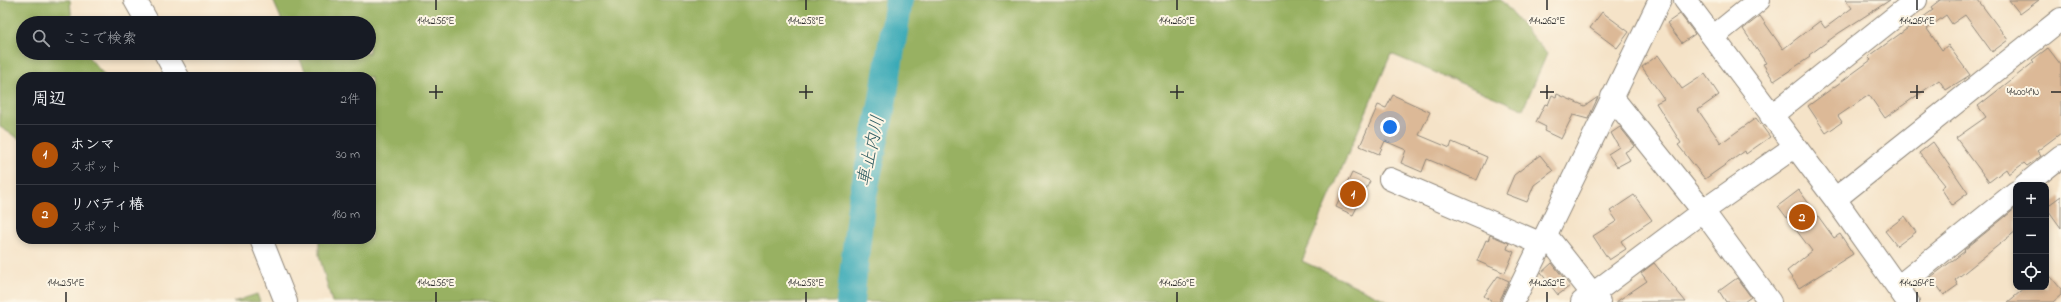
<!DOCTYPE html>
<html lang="ja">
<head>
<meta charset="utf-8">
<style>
	:root { --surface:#171b24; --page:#242831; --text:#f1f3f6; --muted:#9ea1a6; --line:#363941; --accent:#b45309 }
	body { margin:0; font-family:"Indie Flower","Klee One",sans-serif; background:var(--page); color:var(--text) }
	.controls { position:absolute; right:12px; bottom:12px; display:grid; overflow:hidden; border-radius:8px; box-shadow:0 2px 6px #0003 }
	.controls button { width:36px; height:36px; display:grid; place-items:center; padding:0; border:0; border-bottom:1px solid var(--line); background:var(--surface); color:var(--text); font:20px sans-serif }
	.you { position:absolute; left:1390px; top:127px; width:14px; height:14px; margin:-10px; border:3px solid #fff; border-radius:50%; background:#1a73e8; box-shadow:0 0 0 6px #1a73e833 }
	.badge { display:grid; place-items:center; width:26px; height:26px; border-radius:50%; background:var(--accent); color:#fff; font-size:13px; font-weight:700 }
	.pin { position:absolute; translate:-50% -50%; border:2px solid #fff; box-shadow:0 1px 4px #0006 }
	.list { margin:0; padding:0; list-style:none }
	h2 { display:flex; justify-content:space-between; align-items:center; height:52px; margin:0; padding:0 16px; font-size:17px }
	h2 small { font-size:13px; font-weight:400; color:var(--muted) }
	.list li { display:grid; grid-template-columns:26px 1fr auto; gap:12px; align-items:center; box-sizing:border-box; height:60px; padding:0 16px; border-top:1px solid var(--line) }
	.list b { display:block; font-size:15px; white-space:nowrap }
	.list p { margin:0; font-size:13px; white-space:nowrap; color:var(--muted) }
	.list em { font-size:13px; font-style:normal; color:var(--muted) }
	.icon { flex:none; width:22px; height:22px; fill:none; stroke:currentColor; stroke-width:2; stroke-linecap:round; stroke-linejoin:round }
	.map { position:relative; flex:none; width:2061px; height:302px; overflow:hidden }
	.search { position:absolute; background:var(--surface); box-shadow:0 2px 6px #0003; left:16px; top:16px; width:360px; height:44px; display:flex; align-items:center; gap:10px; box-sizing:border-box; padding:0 14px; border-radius:22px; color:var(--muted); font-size:15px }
	.panel { position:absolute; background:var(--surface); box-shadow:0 2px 6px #0003; left:16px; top:72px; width:360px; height:172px; border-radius:16px }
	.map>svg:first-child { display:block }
	.forest { fill:#98b162; stroke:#626e46 }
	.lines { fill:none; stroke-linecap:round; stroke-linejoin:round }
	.river { stroke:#3aaab7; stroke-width:28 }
	.building { fill:#dcb997 }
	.minor-casing { stroke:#90877a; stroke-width:24 }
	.minor { stroke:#fff; stroke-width:22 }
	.ticks { fill:none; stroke:#2b2b2b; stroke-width:1.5 }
	.labels { text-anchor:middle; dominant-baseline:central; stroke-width:4; stroke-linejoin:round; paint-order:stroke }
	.water-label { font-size:18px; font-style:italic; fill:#315e63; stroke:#fcf5e5 }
	.ticks-label { font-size:10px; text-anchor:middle; fill:#2b2b2b; stroke:#fcf5e5; stroke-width:4; stroke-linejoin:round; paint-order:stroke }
</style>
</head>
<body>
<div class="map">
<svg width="2061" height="302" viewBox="0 0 2061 302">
	<rect width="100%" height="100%" fill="#fcf5e5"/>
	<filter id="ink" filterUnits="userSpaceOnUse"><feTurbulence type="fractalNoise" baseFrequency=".025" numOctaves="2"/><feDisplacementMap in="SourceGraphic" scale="8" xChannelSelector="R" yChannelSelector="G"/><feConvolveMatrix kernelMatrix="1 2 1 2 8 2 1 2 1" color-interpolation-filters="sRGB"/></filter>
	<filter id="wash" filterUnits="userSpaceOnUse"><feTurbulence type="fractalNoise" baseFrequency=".012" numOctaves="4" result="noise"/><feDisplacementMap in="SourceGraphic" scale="16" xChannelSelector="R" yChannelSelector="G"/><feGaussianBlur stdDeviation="0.9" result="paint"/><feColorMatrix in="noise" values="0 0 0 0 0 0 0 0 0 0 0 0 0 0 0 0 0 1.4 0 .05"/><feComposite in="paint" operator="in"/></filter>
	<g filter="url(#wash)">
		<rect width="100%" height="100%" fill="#f5e3c8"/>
		<path class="forest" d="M 0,0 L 70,0 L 72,23 L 23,23 L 23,53 L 85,53 L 105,76 L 21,77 L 21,140 L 0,127 Z
			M 273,0 L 1501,0 L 1547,54 L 1523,109 L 1391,54 L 1302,261 L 1390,302 L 332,302 L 319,255 L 319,239 L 371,239 L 371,77 L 308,77 L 297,53 L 369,53 L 369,23 L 283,23 Z
			M 257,294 L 260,302 L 233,302 Z"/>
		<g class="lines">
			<path class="river" d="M 850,302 L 861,205 L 882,105 L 899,0"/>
		</g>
		<g id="blocks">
			<path class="building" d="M 1846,0 L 1890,0 L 1839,33 L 1809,55 L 1810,57 L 1774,81 L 1763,64 L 1766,63 L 1743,29 L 1760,16 L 1783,49 L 1820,21 L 1825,28 L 1852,8 Z
				M 1940,0 L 1978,0 L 2008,40 L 1992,52 L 1965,15 L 1952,24 L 1946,15 L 1927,29 L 1942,50 L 1948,45 L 1970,75 L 1946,90 L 1939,80 L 1885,118 L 1869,95 L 1838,116 L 1842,122 L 1826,133 L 1808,106 L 1871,60 L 1868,57 L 1933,10 L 1931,7 Z
				M 2009,0 L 2039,0 L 2020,14 Z
				M 1602,12 L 1629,32 L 1617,48 L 1590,28 Z
				M 1680,14 L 1695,34 L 1682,43 L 1667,23 Z
				M 2048,48 L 2061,65 L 2061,133 L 2037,151 L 2041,156 L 2027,166 L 2024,163 L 2009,174 L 2006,169 L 1989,182 L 1956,138 L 1986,117 L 1978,106 L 2034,62 L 2032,60 Z
				M 1658,55 L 1682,89 L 1705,74 L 1719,95 L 1698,110 L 1721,143 L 1756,118 L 1770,137 L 1746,154 L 1745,151 L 1705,179 L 1678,145 L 1681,143 L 1656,103 L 1664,99 L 1642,67 Z
				M 1557,94 L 1585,106 L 1598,97 L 1588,119 L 1573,115 L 1561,139 L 1544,131 L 1546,127 L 1536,122 L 1545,104 L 1548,105 L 1552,95 L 1556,97 Z
				M 1393,95 L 1430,112 L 1419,135 L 1450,148 L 1452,142 L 1487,157 L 1477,180 L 1427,159 L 1422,172 L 1401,163 L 1406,150 L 1385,141 L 1379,154 L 1360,146 L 1378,105 L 1386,108 Z
				M 1620,127 L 1635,146 L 1625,152 L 1630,160 L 1617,167 L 1608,154 L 1619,147 L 1611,133 Z
				M 1933,142 L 1968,193 L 1952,205 L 1941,188 L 1945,185 L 1919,153 Z
				M 1540,155 L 1553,171 L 1534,185 L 1527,202 L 1506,194 L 1514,175 Z
				M 1352,173 L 1370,181 L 1353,215 L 1336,207 Z
				M 1799,190 L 1834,238 L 1840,234 L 1853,254 L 1799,288 L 1787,271 L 1812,251 L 1778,206 Z
				M 1634,195 L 1652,220 L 1621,241 L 1626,249 L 1609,260 L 1593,236 L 1617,221 L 1610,211 Z
				M 2061,196 L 2061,228 L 2046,207 Z
				M 2016,208 L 2016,231 L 1955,280 L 1958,285 L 1944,295 L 1931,277 L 1965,251 L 1964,250 Z
				M 1905,216 L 1916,232 L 1897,246 L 1885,231 Z
				M 1490,235 L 1509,243 L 1507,249 L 1514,252 L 1505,273 L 1477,261 L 1486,240 L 1488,241 Z
				M 1552,263 L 1570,286 L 1558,295 L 1541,273 Z
				M 1654,263 L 1686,302 L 1616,302 L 1647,281 L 1641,273 Z
				M 2046,271 L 2061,289 L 2061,295 L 2053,302 L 2008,302 L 2026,287 L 2046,287 Z
				M 1498,276 L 1509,281 L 1499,302 L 1492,302 L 1484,296 Z
				M 1737,278 L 1751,297 L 1744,302 L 1726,302 L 1719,291 Z"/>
		</g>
	</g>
	<g filter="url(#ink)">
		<use href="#blocks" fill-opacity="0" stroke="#90877a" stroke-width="1"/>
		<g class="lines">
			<defs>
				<path id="minor" d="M 135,0 L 148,23
					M 1685,0 L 1835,199 L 1908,302
					M 1713,37 L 1759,0
					M 165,53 L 178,77
					M 1612,97 L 1703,211 L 1770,302
					M 1771,116 L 1916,0
					M 1390,179 L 1542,244
					M 2025,185 L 2061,156
					M 1835,199 L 2061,19
					M 1546,235 L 1599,302
					M 261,239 L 286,302
					M 1898,287 L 2016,192
					M 1513,302 L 1660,0
					M 1582,302 L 1703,211 L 1794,147"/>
			</defs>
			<use href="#minor" class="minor-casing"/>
			<use href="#minor" class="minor"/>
		</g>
	</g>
	<path class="ticks" d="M 436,0 L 436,10M 806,0 L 806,10M 1177,0 L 1177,10M 1547,0 L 1547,10M 1917,0 L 1917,10M 436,85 L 436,99M 806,85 L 806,99M 1177,85 L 1177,99M 1547,85 L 1547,99M 1917,85 L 1917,99M 429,92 L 443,92M 799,92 L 813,92M 1170,92 L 1184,92M 1540,92 L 1554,92M 1910,92 L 1924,92M 2051,92 L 2061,92M 66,292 L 66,302M 436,292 L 436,302M 806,292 L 806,302M 1177,292 L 1177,302M 1547,292 L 1547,302M 1917,292 L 1917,302"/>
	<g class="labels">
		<g class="water-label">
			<text transform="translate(872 151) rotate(-78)">車止内川</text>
		</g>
	</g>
	<g class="ticks-label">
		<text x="436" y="24">144.256°E</text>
		<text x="806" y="24">144.258°E</text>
		<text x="1177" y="24">144.260°E</text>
		<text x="1547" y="24">144.262°E</text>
		<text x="1917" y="24">144.264°E</text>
		<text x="2023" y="95">44.004°N</text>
		<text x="66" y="286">144.254°E</text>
		<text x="436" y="286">144.256°E</text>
		<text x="806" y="286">144.258°E</text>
		<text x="1177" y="286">144.260°E</text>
		<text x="1547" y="286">144.262°E</text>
		<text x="1917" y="286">144.264°E</text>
	</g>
</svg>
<div class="controls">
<button>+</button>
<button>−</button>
<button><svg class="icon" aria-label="locate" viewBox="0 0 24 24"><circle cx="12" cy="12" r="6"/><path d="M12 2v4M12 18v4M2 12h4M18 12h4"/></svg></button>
</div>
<div class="you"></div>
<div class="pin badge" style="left:1353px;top:194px">1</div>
<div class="pin badge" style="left:1802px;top:217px">2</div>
<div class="search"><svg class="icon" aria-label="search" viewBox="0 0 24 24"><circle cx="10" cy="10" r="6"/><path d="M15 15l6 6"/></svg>ここで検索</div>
<section class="panel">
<h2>周辺<small>2件</small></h2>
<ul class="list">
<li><span class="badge">1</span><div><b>ホンマ</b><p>スポット</p></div><em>30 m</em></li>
<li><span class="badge">2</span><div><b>リバティ椿</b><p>スポット</p></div><em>180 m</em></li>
</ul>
</section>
</div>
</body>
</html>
